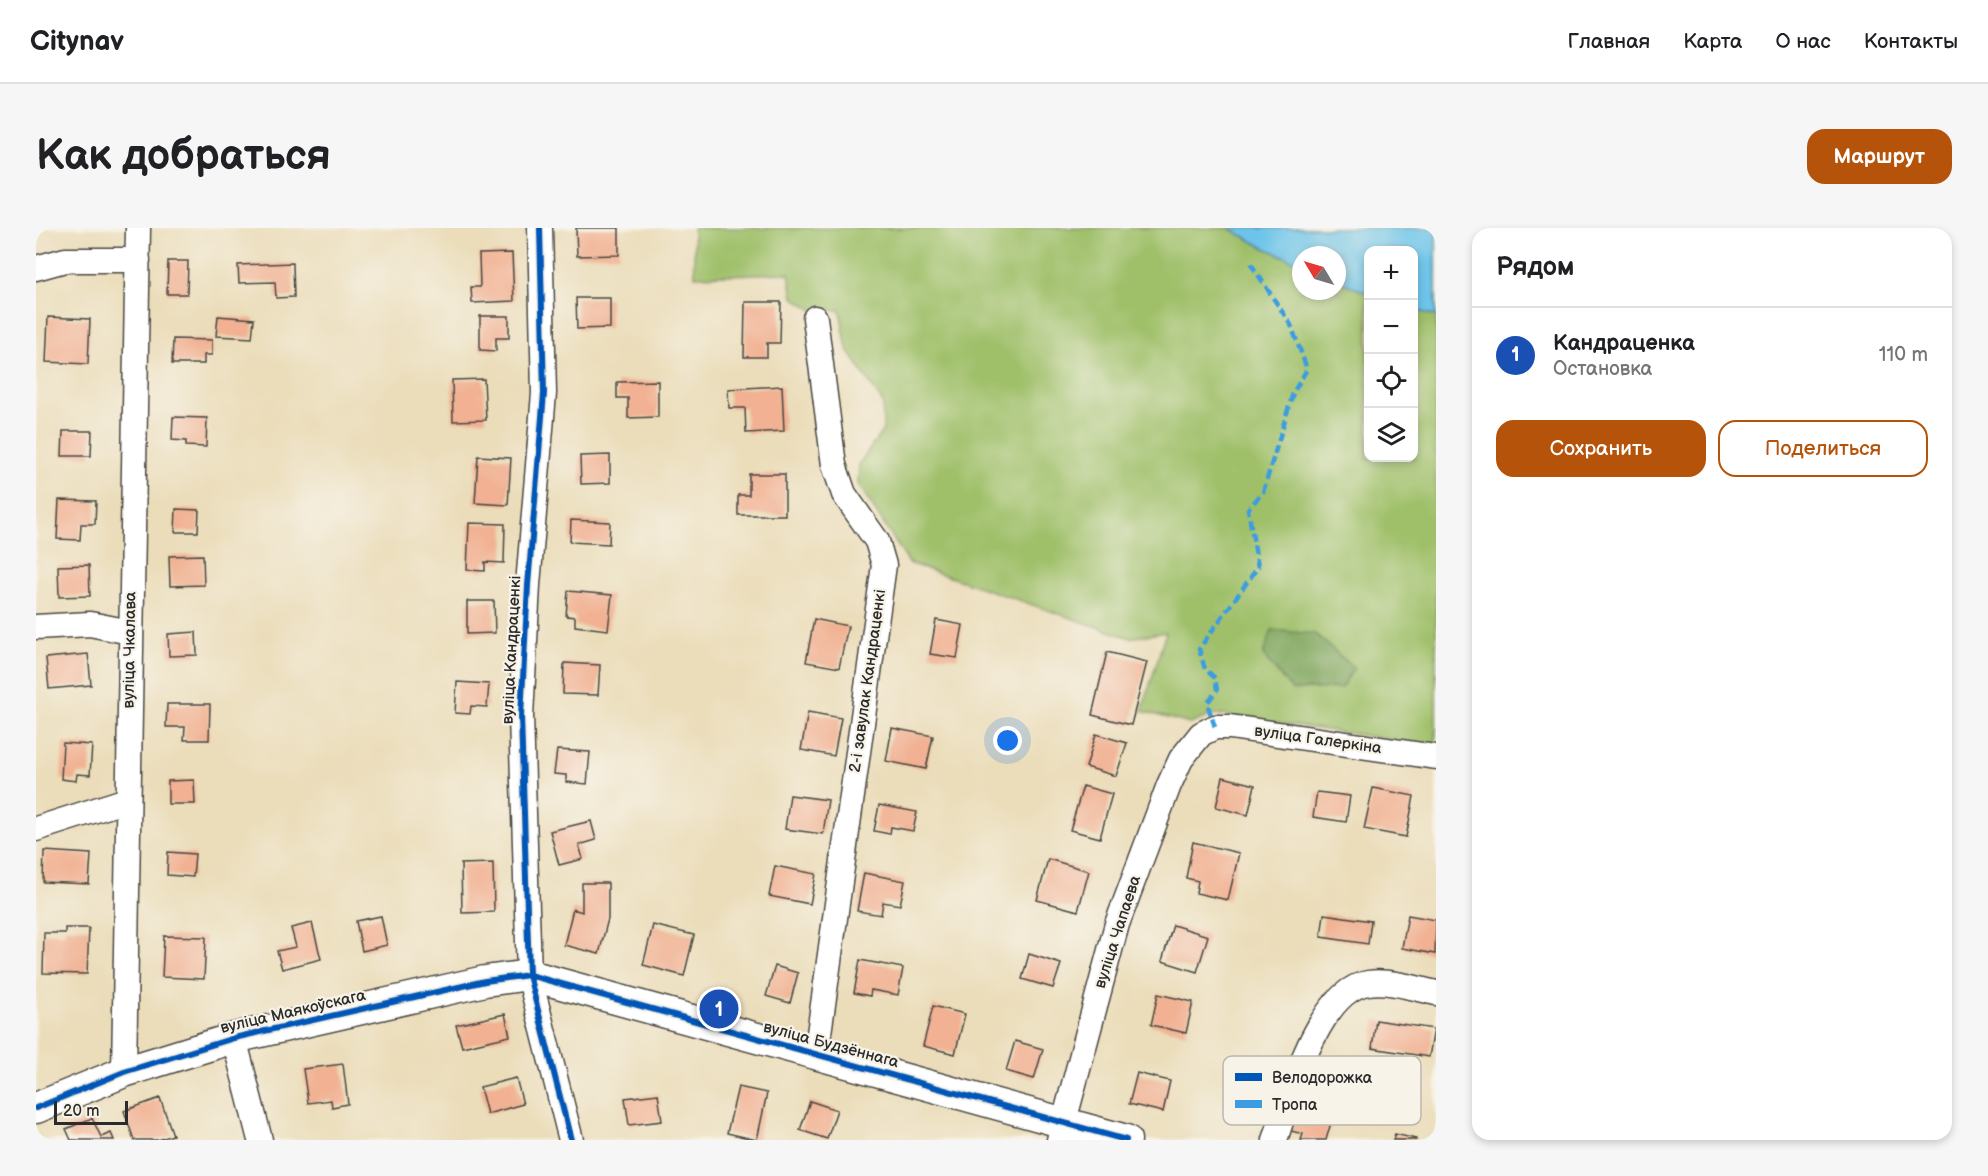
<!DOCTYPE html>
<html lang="ru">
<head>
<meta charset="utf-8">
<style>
	:root { --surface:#fff; --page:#f6f6f6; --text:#202124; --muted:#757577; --line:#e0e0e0; --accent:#b45309 }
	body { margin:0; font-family:"Balsamiq Sans",sans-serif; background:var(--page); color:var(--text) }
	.controls { position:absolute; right:18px; top:18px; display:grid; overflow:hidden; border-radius:12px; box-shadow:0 3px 9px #0003 }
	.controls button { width:54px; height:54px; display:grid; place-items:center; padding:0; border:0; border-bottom:2px solid var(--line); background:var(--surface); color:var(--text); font:30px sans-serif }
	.compass { position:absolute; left:1256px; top:18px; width:54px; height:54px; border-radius:50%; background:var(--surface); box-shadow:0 3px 9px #0003; rotate:308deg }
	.scale { position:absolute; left:18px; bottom:15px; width:74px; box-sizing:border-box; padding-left:6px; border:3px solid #2b2b2b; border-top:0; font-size:16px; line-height:21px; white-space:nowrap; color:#2b2b2b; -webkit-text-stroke:4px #f7f3e8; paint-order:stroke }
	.you { position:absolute; left:972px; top:513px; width:21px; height:21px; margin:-15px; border:4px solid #fff; border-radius:50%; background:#1a73e8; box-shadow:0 0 0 9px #1a73e833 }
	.badge { display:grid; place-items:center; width:39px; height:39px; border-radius:50%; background:var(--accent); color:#fff; font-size:20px; font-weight:700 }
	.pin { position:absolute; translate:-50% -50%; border:3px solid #fff; box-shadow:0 2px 6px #0006 }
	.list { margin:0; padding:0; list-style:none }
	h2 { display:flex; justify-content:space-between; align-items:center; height:78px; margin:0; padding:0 24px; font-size:26px }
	h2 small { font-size:20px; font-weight:400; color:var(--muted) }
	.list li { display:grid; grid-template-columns:39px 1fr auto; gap:18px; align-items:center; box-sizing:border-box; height:96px; padding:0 24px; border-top:2px solid var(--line) }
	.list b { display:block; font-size:22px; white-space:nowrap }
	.list p { margin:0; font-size:20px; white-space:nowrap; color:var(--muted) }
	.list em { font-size:20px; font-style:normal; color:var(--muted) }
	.actions { display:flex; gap:12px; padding:18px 24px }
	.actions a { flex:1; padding:14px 0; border:2px solid var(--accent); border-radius:18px; text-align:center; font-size:21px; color:var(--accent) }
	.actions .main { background:var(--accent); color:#fff }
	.icon { flex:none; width:33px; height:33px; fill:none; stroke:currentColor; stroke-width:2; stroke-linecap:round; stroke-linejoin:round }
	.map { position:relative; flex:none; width:1400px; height:912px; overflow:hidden; border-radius:18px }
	header { display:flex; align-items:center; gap:36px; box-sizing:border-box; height:84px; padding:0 30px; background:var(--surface); border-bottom:2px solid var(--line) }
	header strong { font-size:28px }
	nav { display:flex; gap:33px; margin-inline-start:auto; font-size:21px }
	.intro { display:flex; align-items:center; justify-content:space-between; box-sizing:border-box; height:144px; padding:0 36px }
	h1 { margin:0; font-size:42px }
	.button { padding:15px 27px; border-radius:18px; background:var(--accent); color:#fff; font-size:21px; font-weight:700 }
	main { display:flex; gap:36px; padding:0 36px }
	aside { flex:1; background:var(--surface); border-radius:18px; box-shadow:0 3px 9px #0003 }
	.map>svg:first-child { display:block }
	.green { fill:#9fc069; stroke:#65764a; stroke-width:1.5 }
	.forest { fill:#7fa65d; stroke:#556844; stroke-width:1.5 }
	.water { fill:#6dc4ea; stroke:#4c788a; stroke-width:1.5 }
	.building { fill:#f1b192 }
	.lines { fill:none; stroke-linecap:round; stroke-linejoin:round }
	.minor-casing { stroke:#484640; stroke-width:27 }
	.tertiary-casing { stroke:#484640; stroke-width:33 }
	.minor { stroke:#fff; stroke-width:24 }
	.tertiary { stroke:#fff; stroke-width:30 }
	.quiet { stroke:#3d9ce1; stroke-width:4.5; stroke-dasharray:9 4.5; stroke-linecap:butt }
	.cycleway-casing { stroke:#f7f3e8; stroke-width:10 }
	.cycleway { stroke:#0057b8; stroke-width:6 }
	.labels { text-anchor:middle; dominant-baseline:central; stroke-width:4.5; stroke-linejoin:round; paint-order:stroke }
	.street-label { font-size:16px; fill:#2b2b2b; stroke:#f7f3e8 }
	.key { fill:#f7f3e8; stroke:#bab7af; stroke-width:1.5 }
	.key-label { font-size:16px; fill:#2b2b2b }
</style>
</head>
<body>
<header>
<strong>Citynav</strong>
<nav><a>Главная</a><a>Карта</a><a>О нас</a><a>Контакты</a></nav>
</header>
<div class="intro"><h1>Как добраться</h1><a class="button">Маршрут</a></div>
<main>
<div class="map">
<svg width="1400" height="912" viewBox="0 0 1400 912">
	<rect width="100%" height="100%" fill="#f7f3e8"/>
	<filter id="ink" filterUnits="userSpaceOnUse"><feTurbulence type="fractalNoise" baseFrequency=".0167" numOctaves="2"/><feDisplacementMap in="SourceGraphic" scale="12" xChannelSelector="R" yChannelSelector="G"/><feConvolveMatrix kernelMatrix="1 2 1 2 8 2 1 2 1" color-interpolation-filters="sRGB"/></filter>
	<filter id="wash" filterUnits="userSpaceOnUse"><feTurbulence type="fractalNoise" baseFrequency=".008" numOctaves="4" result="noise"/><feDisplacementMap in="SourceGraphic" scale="24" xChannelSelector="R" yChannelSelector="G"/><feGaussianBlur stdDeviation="1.35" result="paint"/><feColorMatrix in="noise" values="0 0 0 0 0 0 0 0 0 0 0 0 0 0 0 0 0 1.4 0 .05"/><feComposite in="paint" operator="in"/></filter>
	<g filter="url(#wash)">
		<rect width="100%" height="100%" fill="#ebddba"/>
		<path class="green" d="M 657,0 L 1193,0 L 1225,18 L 1265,36 L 1265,63 L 1301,63 L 1301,52 L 1332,65 L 1332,230 L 1378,230 L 1378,82 L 1400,88 L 1400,518 L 1179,486 L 1154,496 L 1106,483 L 1130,404 L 1094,410 L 873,335 L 822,256 L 823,236 L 847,202 L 847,175 L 811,121 L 804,82 L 778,83 L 757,69 L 753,45 L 659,48 Z"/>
		<path class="forest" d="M 1236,402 L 1279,406 L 1318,440 L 1305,460 L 1256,462 L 1227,427 Z"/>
		<path class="water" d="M 1193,0 L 1400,0 L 1400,88 L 1378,82 L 1378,22 L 1332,22 L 1332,65 L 1301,52 L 1301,27 L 1265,27 L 1265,36 L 1225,18 Z"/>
		<g id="blocks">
			<path class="building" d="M 540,0 L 583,0 L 583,27 L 541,28 Z
				M 476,25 L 478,73 L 436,75 L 435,59 L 444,59 L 443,26 Z
				M 132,33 L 152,33 L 151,66 L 131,66 Z
				M 257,35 L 258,69 L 240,70 L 239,54 L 203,55 L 202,37 Z
				M 540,70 L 574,70 L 574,100 L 541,101 Z
				M 709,74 L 745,74 L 744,115 L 731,115 L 731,129 L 708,129 Z
				M 182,88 L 218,91 L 216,110 L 180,108 Z
				M 444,88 L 473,88 L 473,110 L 460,110 L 460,123 L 444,122 Z
				M 12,89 L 54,91 L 52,136 L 10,134 Z
				M 137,111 L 176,112 L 176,127 L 168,127 L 168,136 L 136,136 Z
				M 448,151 L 450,192 L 417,193 L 416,152 Z
				M 622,153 L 622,189 L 592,190 L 592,170 L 581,170 L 581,154 Z
				M 746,158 L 748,203 L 710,205 L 709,180 L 693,180 L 692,161 Z
				M 137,189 L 171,190 L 170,219 L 150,218 L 150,213 L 136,212 Z
				M 27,203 L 56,203 L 55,228 L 26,228 Z
				M 574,227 L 574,255 L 545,256 L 544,228 Z
				M 442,228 L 475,230 L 472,277 L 439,275 Z
				M 713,246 L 749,246 L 749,287 L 702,287 L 702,267 L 713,267 Z
				M 23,272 L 60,273 L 59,296 L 45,296 L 44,312 L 21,311 Z
				M 140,281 L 163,282 L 162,304 L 139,304 Z
				M 535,292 L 574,294 L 573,316 L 534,314 Z
				M 433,295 L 469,296 L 468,335 L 449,334 L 449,343 L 431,342 Z
				M 167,327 L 168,357 L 134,358 L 133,328 Z
				M 53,337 L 54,368 L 23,369 L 22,338 Z
				M 532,363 L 576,367 L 572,402 L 539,398 L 539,389 L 530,388 Z
				M 431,373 L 458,373 L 459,405 L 431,406 Z
				M 778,391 L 812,398 L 803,440 L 770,434 Z
				M 900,392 L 927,397 L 921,430 L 894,426 Z
				M 160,404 L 161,427 L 133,428 L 132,406 Z
				M 1071,424 L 1111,434 L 1095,497 L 1056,487 Z
				M 52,426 L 55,457 L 13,461 L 10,430 Z
				M 528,435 L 564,437 L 562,467 L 527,466 Z
				M 421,454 L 453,456 L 451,479 L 435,478 L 434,486 L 419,485 Z
				M 131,476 L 174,476 L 173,512 L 148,512 L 149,499 L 130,499 Z
				M 772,484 L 805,490 L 798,528 L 765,522 Z
				M 856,500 L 897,508 L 890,541 L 850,533 Z
				M 1060,506 L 1091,515 L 1080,548 L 1050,539 Z
				M 27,515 L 56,517 L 54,547 L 41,546 L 40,553 L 25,551 Z
				M 521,522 L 554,524 L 551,556 L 530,554 L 530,547 L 518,546 Z
				M 1187,549 L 1219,557 L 1212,587 L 1180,579 Z
				M 158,552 L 159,576 L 132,576 L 132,553 Z
				M 1047,558 L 1076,566 L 1064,610 L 1034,602 Z
				M 1337,560 L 1378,568 L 1370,609 L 1328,601 Z
				M 1281,564 L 1314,568 L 1310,594 L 1277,589 Z
				M 754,567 L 792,572 L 787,606 L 749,601 Z
				M 843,577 L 881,584 L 877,603 L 855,599 L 854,606 L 838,603 Z
				M 555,593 L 560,612 L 543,617 L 547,631 L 523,637 L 514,603 Z
				M 1157,614 L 1203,625 L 1192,672 L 1160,665 L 1162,653 L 1150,650 Z
				M 8,623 L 55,626 L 53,656 L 7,654 Z
				M 132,624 L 159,626 L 157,649 L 131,647 Z
				M 1012,631 L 1053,643 L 1042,683 L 1001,672 Z
				M 457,635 L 458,684 L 426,685 L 425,636 Z
				M 739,638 L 780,646 L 774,676 L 733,668 Z
				M 828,645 L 869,653 L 864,677 L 847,674 L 845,687 L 821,683 Z
				M 546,655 L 572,655 L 572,691 L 563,726 L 528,717 L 537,681 L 546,684 Z
				M 1288,686 L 1335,693 L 1332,716 L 1285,709 Z
				M 1372,687 L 1400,692 L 1399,726 L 1366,720 Z
				M 345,688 L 351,717 L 326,723 L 320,693 Z
				M 276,695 L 285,731 L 246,741 L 241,723 L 260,719 L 255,700 Z
				M 617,697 L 658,707 L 648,748 L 607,737 Z
				M 1137,697 L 1172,708 L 1161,744 L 1126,733 Z
				M 29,700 L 53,700 L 51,746 L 7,745 L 8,705 L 29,705 Z
				M 128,708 L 170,709 L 168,751 L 126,749 Z
				M 993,726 L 1025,736 L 1017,760 L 986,751 Z
				M 824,732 L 867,740 L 862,767 L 835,762 L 834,768 L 818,765 Z
				M 739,738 L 762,745 L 754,775 L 730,768 Z
				M 1122,766 L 1157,774 L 1150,805 L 1115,797 Z
				M 897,778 L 929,786 L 919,826 L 887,818 Z
				M 469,786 L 474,808 L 426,819 L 420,797 Z
				M 1340,792 L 1398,801 L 1393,829 L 1336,820 Z
				M 979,813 L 1007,821 L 998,851 L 970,843 Z
				M 307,836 L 312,876 L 296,879 L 295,872 L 272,875 L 267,841 Z
				M 1101,845 L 1134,853 L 1127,884 L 1093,876 Z
				M 480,850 L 487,876 L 451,886 L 444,859 Z
				M 702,859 L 731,865 L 721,912 L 691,905 Z
				M 622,866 L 626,893 L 593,897 L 589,870 Z
				M 124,870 L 137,907 L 122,912 L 98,912 L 88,883 Z
				M 774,873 L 801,882 L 791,911 L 764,902 Z
				M 1263,874 L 1298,884 L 1290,912 L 1265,912 L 1267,906 L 1255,903 Z
				M 56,890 L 65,909 L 75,905 L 78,912 L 35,912 L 30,901 Z
				M 1359,906 L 1380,911 L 1380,912 L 1357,912 Z"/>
		</g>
	</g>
	<g filter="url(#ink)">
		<use href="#blocks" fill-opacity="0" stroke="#484640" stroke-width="1.5"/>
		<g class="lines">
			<defs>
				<path id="minor" d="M 504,0 L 508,165 L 492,357 L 485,488 L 493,747 L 535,912
					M 0,40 L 29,32 L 102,32
					M 779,90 L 798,237 L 808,266 L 841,313 L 848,337 L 780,827
					M 0,399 L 54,396 L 94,404
					M 0,601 L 91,572
					M 198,810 L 224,912
					M 88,844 L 102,0
					M 1023,912 L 1081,696 L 1133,557 L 1145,531 L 1165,506 L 1179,499 L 1194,499 L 1400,529
					M 1239,912 C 1253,870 1282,762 1332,755 C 1354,752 1378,760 1400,765"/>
				<path id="tertiary" d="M 0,880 L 88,844 L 198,810 L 449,753 L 493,747 L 1090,912"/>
			</defs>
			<use href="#minor" class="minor-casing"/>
			<use href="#tertiary" class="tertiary-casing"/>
			<use href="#minor" class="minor"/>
			<use href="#tertiary" class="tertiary"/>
			<path class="quiet" d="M 1179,499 L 1171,475 L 1181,462 L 1179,450 L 1169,441 L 1163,421 L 1222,339 L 1212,281 L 1227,264 L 1257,165 L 1271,141 L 1255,97 L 1213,33"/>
			<defs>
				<path id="cycleway" d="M 504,0 L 508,165 L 492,357 L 485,488 L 493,747 L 535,912
					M 0,880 L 88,844 L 198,810 L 449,753 L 493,747 L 1090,912"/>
			</defs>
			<use href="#cycleway" class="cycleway-casing"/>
			<use href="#cycleway" class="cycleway"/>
		</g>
	</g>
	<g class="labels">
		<g class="street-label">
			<text transform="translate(94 422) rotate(-89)">вуліца Чкалава</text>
			<text transform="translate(476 422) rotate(-87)">вуліца Кандраценкі</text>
			<text transform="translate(832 453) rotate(-82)">2-і завулак Кандраценкі</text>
			<text transform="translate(1282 512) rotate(8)">вуліца Галеркіна</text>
			<text transform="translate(1082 704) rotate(-72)">вуліца Чапаева</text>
			<text transform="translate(257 784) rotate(-13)">вуліца Маякоўскага</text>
			<text transform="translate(795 817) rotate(15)">вуліца Будзённага</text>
		</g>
	</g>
	<rect x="1187" y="828" width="198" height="69" rx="9" class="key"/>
	<rect x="1199" y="845" width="27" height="8" fill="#0057b8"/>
	<rect x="1199" y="872" width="27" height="8" fill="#3d9ce1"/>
	<g class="key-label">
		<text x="1236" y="855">Велодорожка</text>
		<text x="1236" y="882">Тропа</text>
	</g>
</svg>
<div class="controls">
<button>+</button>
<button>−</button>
<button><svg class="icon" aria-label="locate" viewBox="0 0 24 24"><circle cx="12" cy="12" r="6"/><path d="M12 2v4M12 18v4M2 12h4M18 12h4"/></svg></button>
<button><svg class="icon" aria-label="layers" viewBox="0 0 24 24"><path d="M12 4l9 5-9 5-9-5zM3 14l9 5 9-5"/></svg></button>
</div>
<svg class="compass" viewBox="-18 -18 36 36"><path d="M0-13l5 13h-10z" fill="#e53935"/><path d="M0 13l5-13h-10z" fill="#757577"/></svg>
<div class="scale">20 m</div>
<div class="you"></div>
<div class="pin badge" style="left:683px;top:781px;background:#1a4fb4">1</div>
</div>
<aside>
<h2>Рядом<small></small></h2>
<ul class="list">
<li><span class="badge" style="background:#1a4fb4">1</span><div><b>Кандраценка</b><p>Остановка</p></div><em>110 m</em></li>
</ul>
<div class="actions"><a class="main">Сохранить</a><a>Поделиться</a></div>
</aside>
</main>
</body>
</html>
